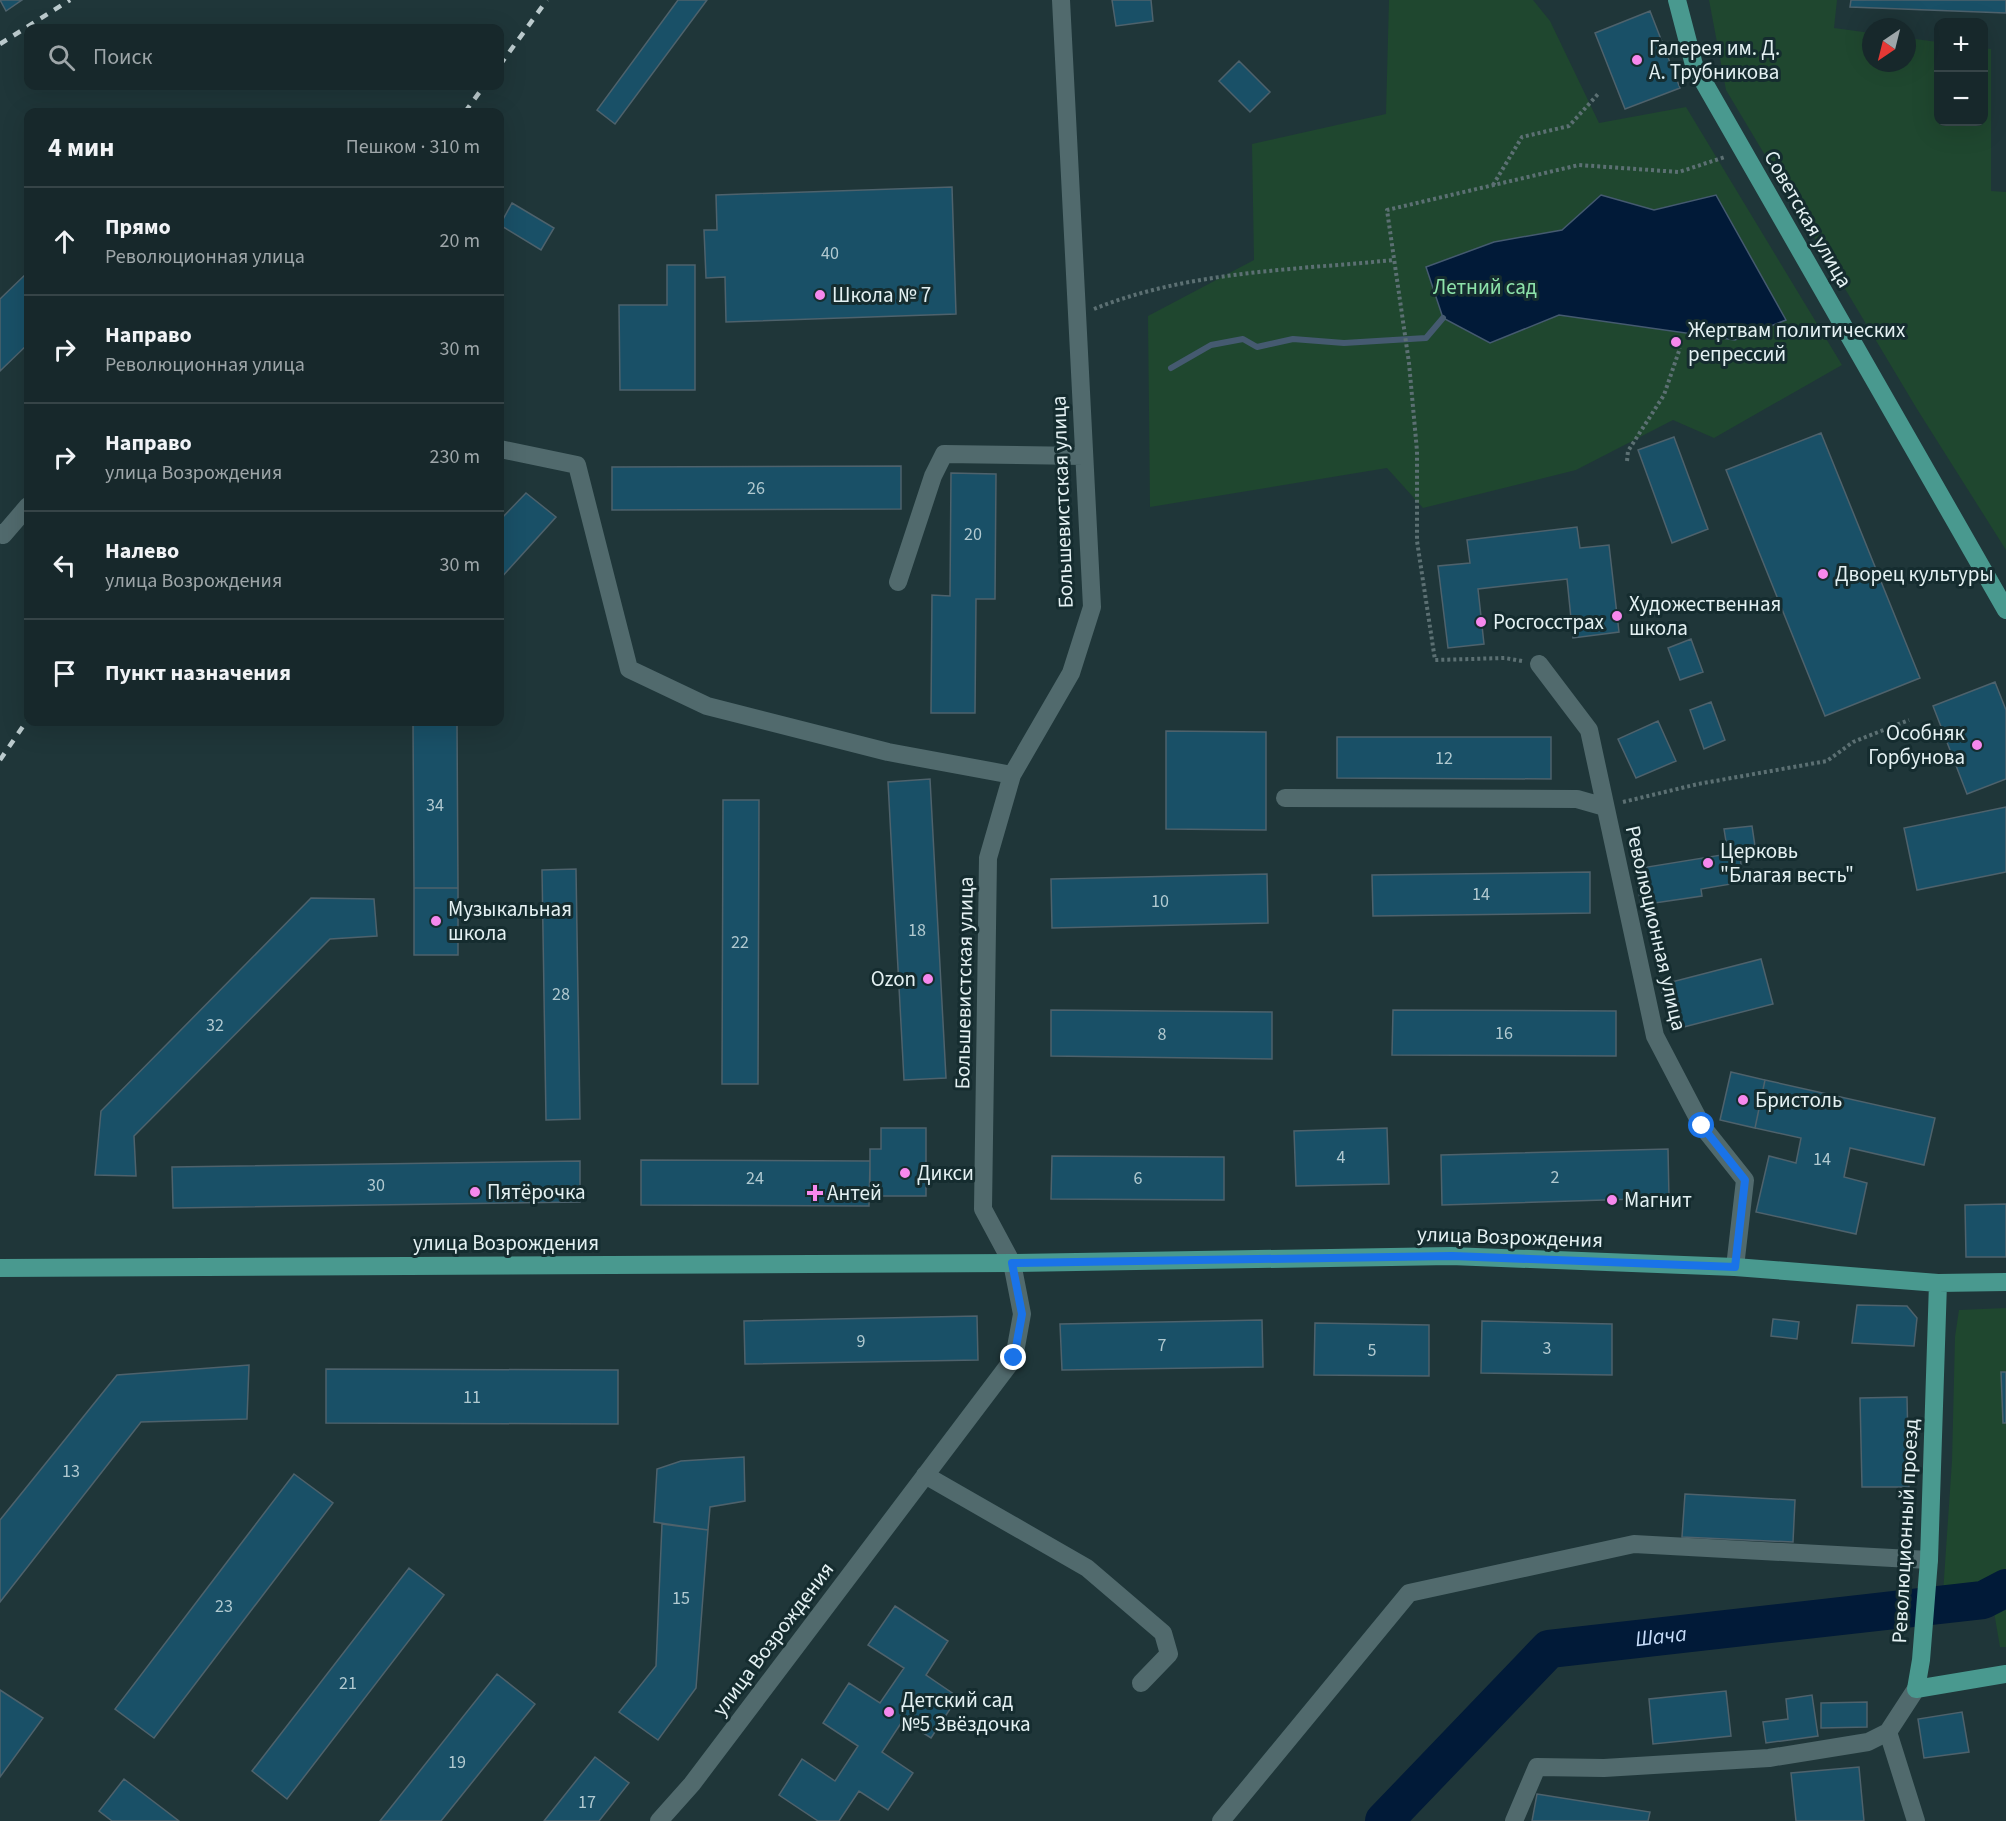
<!DOCTYPE html>
<html lang="ru">
<head>
<meta charset="utf-8">
<style>
	:root { --surface:#17282b; --page:#203033; --text:#f1f3f6; --muted:#9ea6a9; --line:#364447 }
	body { margin:0; font-family:"Source Sans 3",sans-serif; background:var(--page); color:var(--text) }
	.controls { position:absolute; right:18px; top:18px; display:grid; overflow:hidden; border-radius:12px; box-shadow:0 6px 24px #0002 }
	.controls button { width:54px; height:54px; display:grid; place-items:center; padding:0; border:0; border-bottom:2px solid var(--line); background:var(--surface); color:var(--text); font:30px sans-serif }
	.compass { position:absolute; left:1862px; top:18px; width:54px; height:54px; border-radius:50%; background:var(--surface); box-shadow:0 6px 24px #0002; rotate:215deg }
	.stop { position:absolute; width:18px; height:18px; margin:-14px; border:4px solid #1a73e8; border-radius:50%; background:#fff }
	.stop.end { background:#1a73e8; border-color:#fff; box-shadow:0 2px 6px #0008 }
	.list { margin:0; padding:0; list-style:none }
	h2 { display:flex; justify-content:space-between; align-items:center; height:78px; margin:0; padding:0 24px; font-size:26px }
	h2 small { font-size:20px; font-weight:400; color:var(--muted) }
	.list li { display:grid; grid-template-columns:39px 1fr auto; gap:18px; align-items:center; box-sizing:border-box; height:108px; padding:0 24px; border-top:2px solid var(--line) }
	.list b { display:block; font-size:22px; white-space:nowrap }
	.list p { margin:0; font-size:20px; white-space:nowrap; color:var(--muted) }
	.list em { font-size:20px; font-style:normal; color:var(--muted) }
	.icon { flex:none; width:33px; height:33px; fill:none; stroke:currentColor; stroke-width:2; stroke-linecap:round; stroke-linejoin:round }
	.map { position:relative; flex:none; width:2006px; height:1821px; overflow:hidden }
	.search { position:absolute; background:var(--surface); box-shadow:0 6px 24px #0002; left:24px; top:24px; width:480px; height:66px; display:flex; align-items:center; gap:15px; box-sizing:border-box; padding:0 21px; border-radius:12px; color:var(--muted); font-size:22px }
	.panel { position:absolute; background:var(--surface); box-shadow:0 6px 24px #0002; left:24px; top:108px; width:480px; height:618px; border-radius:12px }
	.map>svg:first-child { display:block }
	.green { fill:#1f472f }
	.water { fill:#011a38; stroke:#455a70; stroke-width:1.5 }
	.lines { fill:none; stroke-linecap:round; stroke-linejoin:round }
	.stream { stroke:#455a70; stroke-width:6 }
	.river { stroke:#011a38; stroke-width:38 }
	.building { fill:#195067; stroke:#4e626c; stroke-width:1.5 }
	.path { stroke:#5c7073; stroke-width:4; stroke-dasharray:3 3; stroke-linecap:butt }
	.minor { stroke:#516a6d; stroke-width:18 }
	.major { stroke:#49998f; stroke-width:18 }
	.rail { stroke:#bbcacd; stroke-width:4.5; stroke-dasharray:8 8; stroke-linecap:butt }
	.route { stroke:#1a73e8; stroke-width:8 }
	.poi-dot { fill:#f688ed; stroke:#152c2f; stroke-width:2 }
	.labels { text-anchor:middle; dominant-baseline:central; stroke-width:6; stroke-linejoin:round; paint-order:stroke }
	.number-label { font-size:18px; fill:#b1c9d0 }
	.poi-label { font-size:21px; fill:#e4f1f3; stroke:#152c2f; text-anchor:start }
	.street-label { font-size:21px; fill:#e4f1f3; stroke:#152c2f }
	.park-label { font-size:21px; fill:#8de3ab; stroke:#152c2f }
	.water-label { font-size:22px; font-style:italic; fill:#c7ddfa; stroke:#152c2f }
</style>
</head>
<body>
<div class="map">
<svg width="2006" height="1821" viewBox="0 0 2006 1821">
	<rect width="100%" height="100%" fill="#1f3639"/>
	<path class="green" d="M 1389,0 L 1533,0 L 1550,21 L 1599,123 L 1686,107 L 1842,365 L 1714,438 L 1673,420 L 1576,470 L 1423,508 L 1387,468 L 1150,507 L 1148,316 L 1254,260 L 1252,144 L 1386,114 Z
		M 1709,0 L 1837,0 L 1834,28 L 1871,33 L 1871,63 L 1907,63 L 1907,38 L 1938,42 L 1938,122 L 1984,122 L 1984,48 L 1991,49 L 1991,191 L 2006,192 L 2006,550 L 1917,409 L 1726,90 Z
		M 2006,1308 L 2006,1647 L 2000,1647 L 1994,1612 L 1941,1623 L 1952,1461 L 1955,1337 L 1959,1310 Z"/>
	<path class="water" d="M 1601,195 L 1654,210 L 1716,195 L 1786,320 L 1735,340 L 1559,315 L 1490,343 L 1443,318 L 1426,267 L 1494,242 L 1562,230 Z"/>
	<g class="lines">
		<path class="stream" d="M 1171,368 L 1211,345 L 1243,339 L 1257,347 L 1293,339 L 1344,343 L 1426,338 L 1443,318"/>
		<path class="river" id="s1" d="M 1384,1821 L 1549,1649 L 1983,1600 L 2006,1588"/>
	</g>
	<path class="building" d="M 0,0 L 22,0 L 6,11 Z
		M 678,0 L 707,0 L 615,124 L 597,110 Z
		M 1112,0 L 1151,0 L 1153,21 L 1116,26 Z
		M 1851,0 L 2006,0 L 2006,13 L 1850,7 Z
		M 1650,11 L 1680,88 L 1625,109 L 1595,33 Z
		M 1239,61 L 1270,92 L 1250,112 L 1219,81 Z
		M 952,187 L 956,314 L 726,322 L 725,277 L 706,278 L 704,230 L 717,230 L 716,195 Z
		M 512,203 L 554,228 L 541,250 L 500,225 Z
		M 667,265 L 695,265 L 695,390 L 620,390 L 619,305 L 667,305 Z
		M 28,272 L 28,344 L 0,371 L 0,299 Z
		M 1821,433 L 1920,678 L 1825,716 L 1726,470 Z
		M 1674,437 L 1708,529 L 1672,543 L 1638,450 Z
		M 901,466 L 901,509 L 612,510 L 612,467 Z
		M 951,473 L 996,474 L 995,599 L 976,599 L 975,713 L 931,713 L 932,595 L 950,596 Z
		M 526,493 L 556,517 L 500,579 L 500,520 Z
		M 1577,527 L 1580,548 L 1609,545 L 1619,632 L 1573,638 L 1567,579 L 1478,589 L 1484,644 L 1448,648 L 1438,566 L 1470,563 L 1467,540 Z
		M 1691,639 L 1703,672 L 1680,680 L 1668,648 Z
		M 1995,682 L 2006,710 L 2006,779 L 1967,794 L 1933,706 Z
		M 1711,702 L 1725,740 L 1704,749 L 1690,710 Z
		M 1658,721 L 1676,761 L 1636,778 L 1618,739 Z
		M 413,722 L 457,722 L 458,888 L 414,888 Z
		M 1166,731 L 1266,732 L 1266,830 L 1166,829 Z
		M 1337,737 L 1551,737 L 1551,779 L 1337,778 Z
		M 930,779 L 946,1078 L 904,1080 L 888,782 Z
		M 723,800 L 759,800 L 758,1084 L 722,1084 Z
		M 2006,807 L 2006,872 L 1917,890 L 1904,828 Z
		M 1752,826 L 1756,853 L 1740,856 L 1743,882 L 1701,889 L 1702,896 L 1641,905 L 1635,869 L 1728,854 L 1724,829 Z
		M 576,869 L 580,1119 L 546,1120 L 542,870 Z
		M 1590,872 L 1590,913 L 1373,916 L 1372,875 Z
		M 1267,874 L 1268,923 L 1052,928 L 1051,879 Z
		M 414,888 L 458,888 L 458,955 L 414,955 Z
		M 311,898 L 374,899 L 377,936 L 330,939 L 134,1136 L 136,1176 L 95,1175 L 101,1111 Z
		M 1761,959 L 1773,1004 L 1672,1030 L 1660,985 Z
		M 1051,1010 L 1272,1012 L 1272,1059 L 1051,1056 Z
		M 1393,1010 L 1616,1011 L 1616,1056 L 1392,1055 Z
		M 1731,1072 L 1765,1080 L 1755,1128 L 1720,1120 Z
		M 1765,1080 L 1935,1118 L 1924,1165 L 1850,1148 L 1844,1177 L 1867,1183 L 1856,1234 L 1756,1212 L 1769,1156 L 1796,1163 L 1801,1138 L 1755,1128 Z
		M 881,1128 L 926,1128 L 926,1196 L 870,1196 L 870,1149 L 881,1149 Z
		M 1387,1128 L 1389,1184 L 1296,1186 L 1294,1131 Z
		M 1668,1149 L 1669,1198 L 1442,1205 L 1441,1155 Z
		M 1052,1156 L 1224,1157 L 1224,1200 L 1051,1199 Z
		M 641,1160 L 870,1161 L 869,1206 L 641,1205 Z
		M 580,1161 L 580,1202 L 173,1208 L 172,1167 Z
		M 2006,1204 L 2006,1257 L 1966,1257 L 1965,1205 Z
		M 1857,1305 L 1907,1306 L 1917,1318 L 1914,1346 L 1852,1343 Z
		M 977,1316 L 978,1360 L 745,1364 L 744,1321 Z
		M 1773,1319 L 1799,1322 L 1797,1339 L 1771,1336 Z
		M 1262,1320 L 1263,1367 L 1062,1370 L 1060,1324 Z
		M 1482,1321 L 1612,1324 L 1612,1375 L 1481,1373 Z
		M 1315,1323 L 1429,1325 L 1429,1376 L 1314,1375 Z
		M 249,1365 L 247,1419 L 141,1422 L 0,1602 L 0,1520 L 117,1375 Z
		M 326,1369 L 618,1370 L 618,1424 L 326,1423 Z
		M 2001,1372 L 2006,1372 L 2006,1423 L 2003,1423 Z
		M 1907,1397 L 1909,1487 L 1862,1487 L 1860,1398 Z
		M 744,1457 L 745,1501 L 710,1507 L 708,1530 L 654,1522 L 657,1469 L 681,1461 Z
		M 294,1474 L 333,1503 L 154,1738 L 115,1709 Z
		M 1685,1494 L 1795,1500 L 1793,1542 L 1682,1537 Z
		M 662,1524 L 708,1530 L 696,1688 L 658,1740 L 619,1712 L 656,1666 Z
		M 409,1568 L 444,1595 L 287,1799 L 252,1771 Z
		M 895,1606 L 948,1641 L 926,1675 L 958,1697 L 931,1738 L 903,1720 L 882,1752 L 913,1773 L 888,1810 L 859,1791 L 839,1821 L 818,1821 L 779,1795 L 802,1759 L 835,1781 L 858,1746 L 823,1723 L 849,1683 L 880,1703 L 904,1668 L 868,1645 Z
		M 497,1674 L 535,1704 L 441,1821 L 380,1821 Z
		M 0,1690 L 43,1718 L 0,1777 Z
		M 1726,1691 L 1731,1736 L 1653,1744 L 1649,1699 Z
		M 1812,1695 L 1818,1736 L 1766,1743 L 1763,1722 L 1788,1719 L 1786,1699 Z
		M 1867,1702 L 1867,1727 L 1821,1728 L 1821,1703 Z
		M 1962,1712 L 1969,1752 L 1924,1758 L 1918,1719 Z
		M 595,1757 L 629,1783 L 599,1821 L 544,1821 Z
		M 1859,1767 L 1864,1821 L 1796,1821 L 1791,1773 Z
		M 124,1779 L 179,1821 L 112,1821 L 99,1811 Z
		M 1537,1794 L 1650,1812 L 1648,1821 L 1532,1821 Z"/>
	<g class="lines">
		<path class="path" d="M 1493,185 L 1522,137 L 1569,126 L 1599,93
			M 1094,309 C 1188,271 1294,270 1394,260
			M 1627,461 L 1628,451 L 1664,395 L 1680,348
			M 1522,661 L 1505,658 L 1435,660 L 1417,541 L 1417,451 L 1409,363 L 1387,210 L 1579,165 L 1679,172 L 1725,157
			M 1623,802 L 1698,784 L 1827,761 L 1853,742 L 1909,720"/>
		<path class="minor" d="M 500,449 L 577,465 L 629,669 L 707,706 L 888,752 L 1012,775
			M 0,533 L 3,535 L 28,506
			M 898,582 L 933,476 L 944,454 L 1084,456
			M 1539,664 L 1589,730 L 1655,1036 L 1702,1126 L 1745,1180 L 1735,1267
			M 1285,798 L 1577,799 L 1605,807
			M 925,1475 L 1087,1568 L 1163,1633 L 1169,1654 L 1141,1683
			M 1888,1732 L 1916,1821
			M 659,1821 L 692,1784 L 1014,1358 L 1022,1314 L 1012,1263 L 983,1209 L 988,858 L 1012,775 L 1071,673 L 1092,607 L 1061,0
			M 1221,1821 L 1409,1593 L 1634,1544 L 1929,1560
			M 1514,1821 L 1537,1767 L 1604,1768 L 1769,1758 L 1868,1742 L 1888,1732 L 1916,1689"/>
		<path class="major" d="M 1677,0 L 1694,65 L 2006,610
			M 0,1268 L 1012,1263 L 1451,1256 L 1735,1267 L 1938,1283 L 2006,1282
			M 1938,1283 L 1929,1560 L 1921,1660 L 1916,1689 L 2006,1674"/>
		<path class="rail" d="M 0,44 L 70,0
			M 500,65 L 547,0
			M 465,112 L 484,86
			M 0,760 L 28,719"/>
	</g>
	<g class="lines">
		<path class="route" d="M 1014,1358 L 1022,1314 L 1012,1263 L 1452,1256 L 1735,1267 L 1745,1180 L 1702,1126"/>
	</g>
	<g class="poi-dot">
		<circle cx="1637" cy="60" r="6"/>
		<circle cx="820" cy="295" r="6"/>
		<circle cx="1676" cy="342" r="6"/>
		<circle cx="1823" cy="574" r="6"/>
		<circle cx="1617" cy="616" r="6"/>
		<circle cx="1481" cy="622" r="6"/>
		<circle cx="1977" cy="745" r="6"/>
		<circle cx="1708" cy="863" r="6"/>
		<circle cx="436" cy="921" r="6"/>
		<circle cx="928" cy="979" r="6"/>
		<circle cx="1743" cy="1100" r="6"/>
		<circle cx="905" cy="1173" r="6"/>
		<circle cx="475" cy="1192" r="6"/>
		<path d="M812 1184h6v6h6v6h-6v6h-6v-6h-6v-6h6z"/>
		<circle cx="1612" cy="1200" r="6"/>
		<circle cx="889" cy="1712" r="6"/>
	</g>
	<g class="labels">
		<g class="number-label">
			<text x="830" y="253">40</text>
			<text x="756" y="488">26</text>
			<text x="973" y="534">20</text>
			<text x="1444" y="758">12</text>
			<text x="435" y="805">34</text>
			<text x="1481" y="894">14</text>
			<text x="1160" y="901">10</text>
			<text x="917" y="930">18</text>
			<text x="740" y="942">22</text>
			<text x="561" y="994">28</text>
			<text x="215" y="1025">32</text>
			<text x="1504" y="1033">16</text>
			<text x="1162" y="1034">8</text>
			<text x="1341" y="1157">4</text>
			<text x="1822" y="1159">14</text>
			<text x="1555" y="1177">2</text>
			<text x="755" y="1178">24</text>
			<text x="1138" y="1178">6</text>
			<text x="376" y="1185">30</text>
			<text x="861" y="1341">9</text>
			<text x="1162" y="1345">7</text>
			<text x="1547" y="1348">3</text>
			<text x="1372" y="1350">5</text>
			<text x="472" y="1397">11</text>
			<text x="71" y="1471">13</text>
			<text x="681" y="1598">15</text>
			<text x="224" y="1606">23</text>
			<text x="348" y="1683">21</text>
			<text x="457" y="1762">19</text>
			<text x="587" y="1802">17</text>
		</g>
		<g class="poi-label">
			<text x="1649" y="48">Галерея им. Д.<tspan x="1649" dy="24">А. Трубникова</tspan></text>
			<text x="832" y="295">Школа № 7</text>
			<text x="1688" y="330">Жертвам политических<tspan x="1688" dy="24">репрессий</tspan></text>
			<text x="1835" y="574">Дворец культуры</text>
			<text x="1629" y="604">Художественная<tspan x="1629" dy="24">школа</tspan></text>
			<text x="1493" y="622">Росгосстрах</text>
			<text x="1965" y="733" text-anchor="end">Особняк<tspan x="1965" dy="24">Горбунова</tspan></text>
			<text x="1720" y="851">Церковь<tspan x="1720" dy="24">"Благая весть"</tspan></text>
			<text x="448" y="909">Музыкальная<tspan x="448" dy="24">школа</tspan></text>
			<text x="916" y="979" text-anchor="end">Ozon</text>
			<text x="1755" y="1100">Бристоль</text>
			<text x="917" y="1173">Дикси</text>
			<text x="487" y="1192">Пятёрочка</text>
			<text x="827" y="1193">Антей</text>
			<text x="1624" y="1200">Магнит</text>
			<text x="901" y="1700">Детский сад<tspan x="901" dy="24">№5 Звёздочка</tspan></text>
		</g>
		<g class="street-label">
			<text transform="translate(1808 219) rotate(60)">Советская улица</text>
			<text transform="translate(1062 502) rotate(-92)">Большевистская улица</text>
			<text transform="translate(1656 928) rotate(77)">Революционная улица</text>
			<text transform="translate(964 983) rotate(-89)">Большевистская улица</text>
			<text transform="translate(1510 1237) rotate(2)">улица Возрождения</text>
			<text x="506" y="1243">улица Возрождения</text>
			<text transform="translate(1905 1531) rotate(-87)">Революционный проезд</text>
			<text transform="translate(773 1639) rotate(-53)">улица Возрождения</text>
		</g>
		<g class="park-label">
			<text x="1485" y="287">Летний сад</text>
		</g>
		<g class="water-label">
			<text stroke="none"><textPath href="#s1" startOffset="351">Шача</textPath></text>
		</g>
	</g>
</svg>
<div class="controls">
<button>+</button>
<button>−</button>
</div>
<svg class="compass" viewBox="-18 -18 36 36"><path d="M0-13l5 13h-10z" fill="#e53935"/><path d="M0 13l5-13h-10z" fill="#9ea6a9"/></svg>
<div class="stop" style="left:1702px;top:1126px"></div>
<div class="stop end" style="left:1014px;top:1358px"></div>
<div class="search"><svg class="icon" aria-label="search" viewBox="0 0 24 24"><circle cx="10" cy="10" r="6"/><path d="M15 15l6 6"/></svg>Поиск</div>
<section class="panel">
<h2>4 мин<small>Пешком · 310 m</small></h2>
<ul class="list">
<li><svg class="icon" aria-label="ahead" viewBox="0 0 24 24"><path d="M12 20V5M6 11l6-6 6 6"/></svg><div><b>Прямо</b><p>Революционная улица</p></div><em>20 m</em></li>
<li><svg class="icon" aria-label="right" viewBox="0 0 24 24"><path d="M7 20v-9h11M14 6l5 5-5 5"/></svg><div><b>Направо</b><p>Революционная улица</p></div><em>30 m</em></li>
<li><svg class="icon" aria-label="right" viewBox="0 0 24 24"><path d="M7 20v-9h11M14 6l5 5-5 5"/></svg><div><b>Направо</b><p>улица Возрождения</p></div><em>230 m</em></li>
<li><svg class="icon" aria-label="left" viewBox="0 0 24 24"><path d="M17 20v-9H6M10 6l-5 5 5 5"/></svg><div><b>Налево</b><p>улица Возрождения</p></div><em>30 m</em></li>
<li><svg class="icon" aria-label="arrive" viewBox="0 0 24 24"><path d="M6 21V4h12l-3 4 3 4H6"/></svg><div><b>Пункт назначения</b></div></li>
</ul>
</section>
</div>
</body>
</html>
